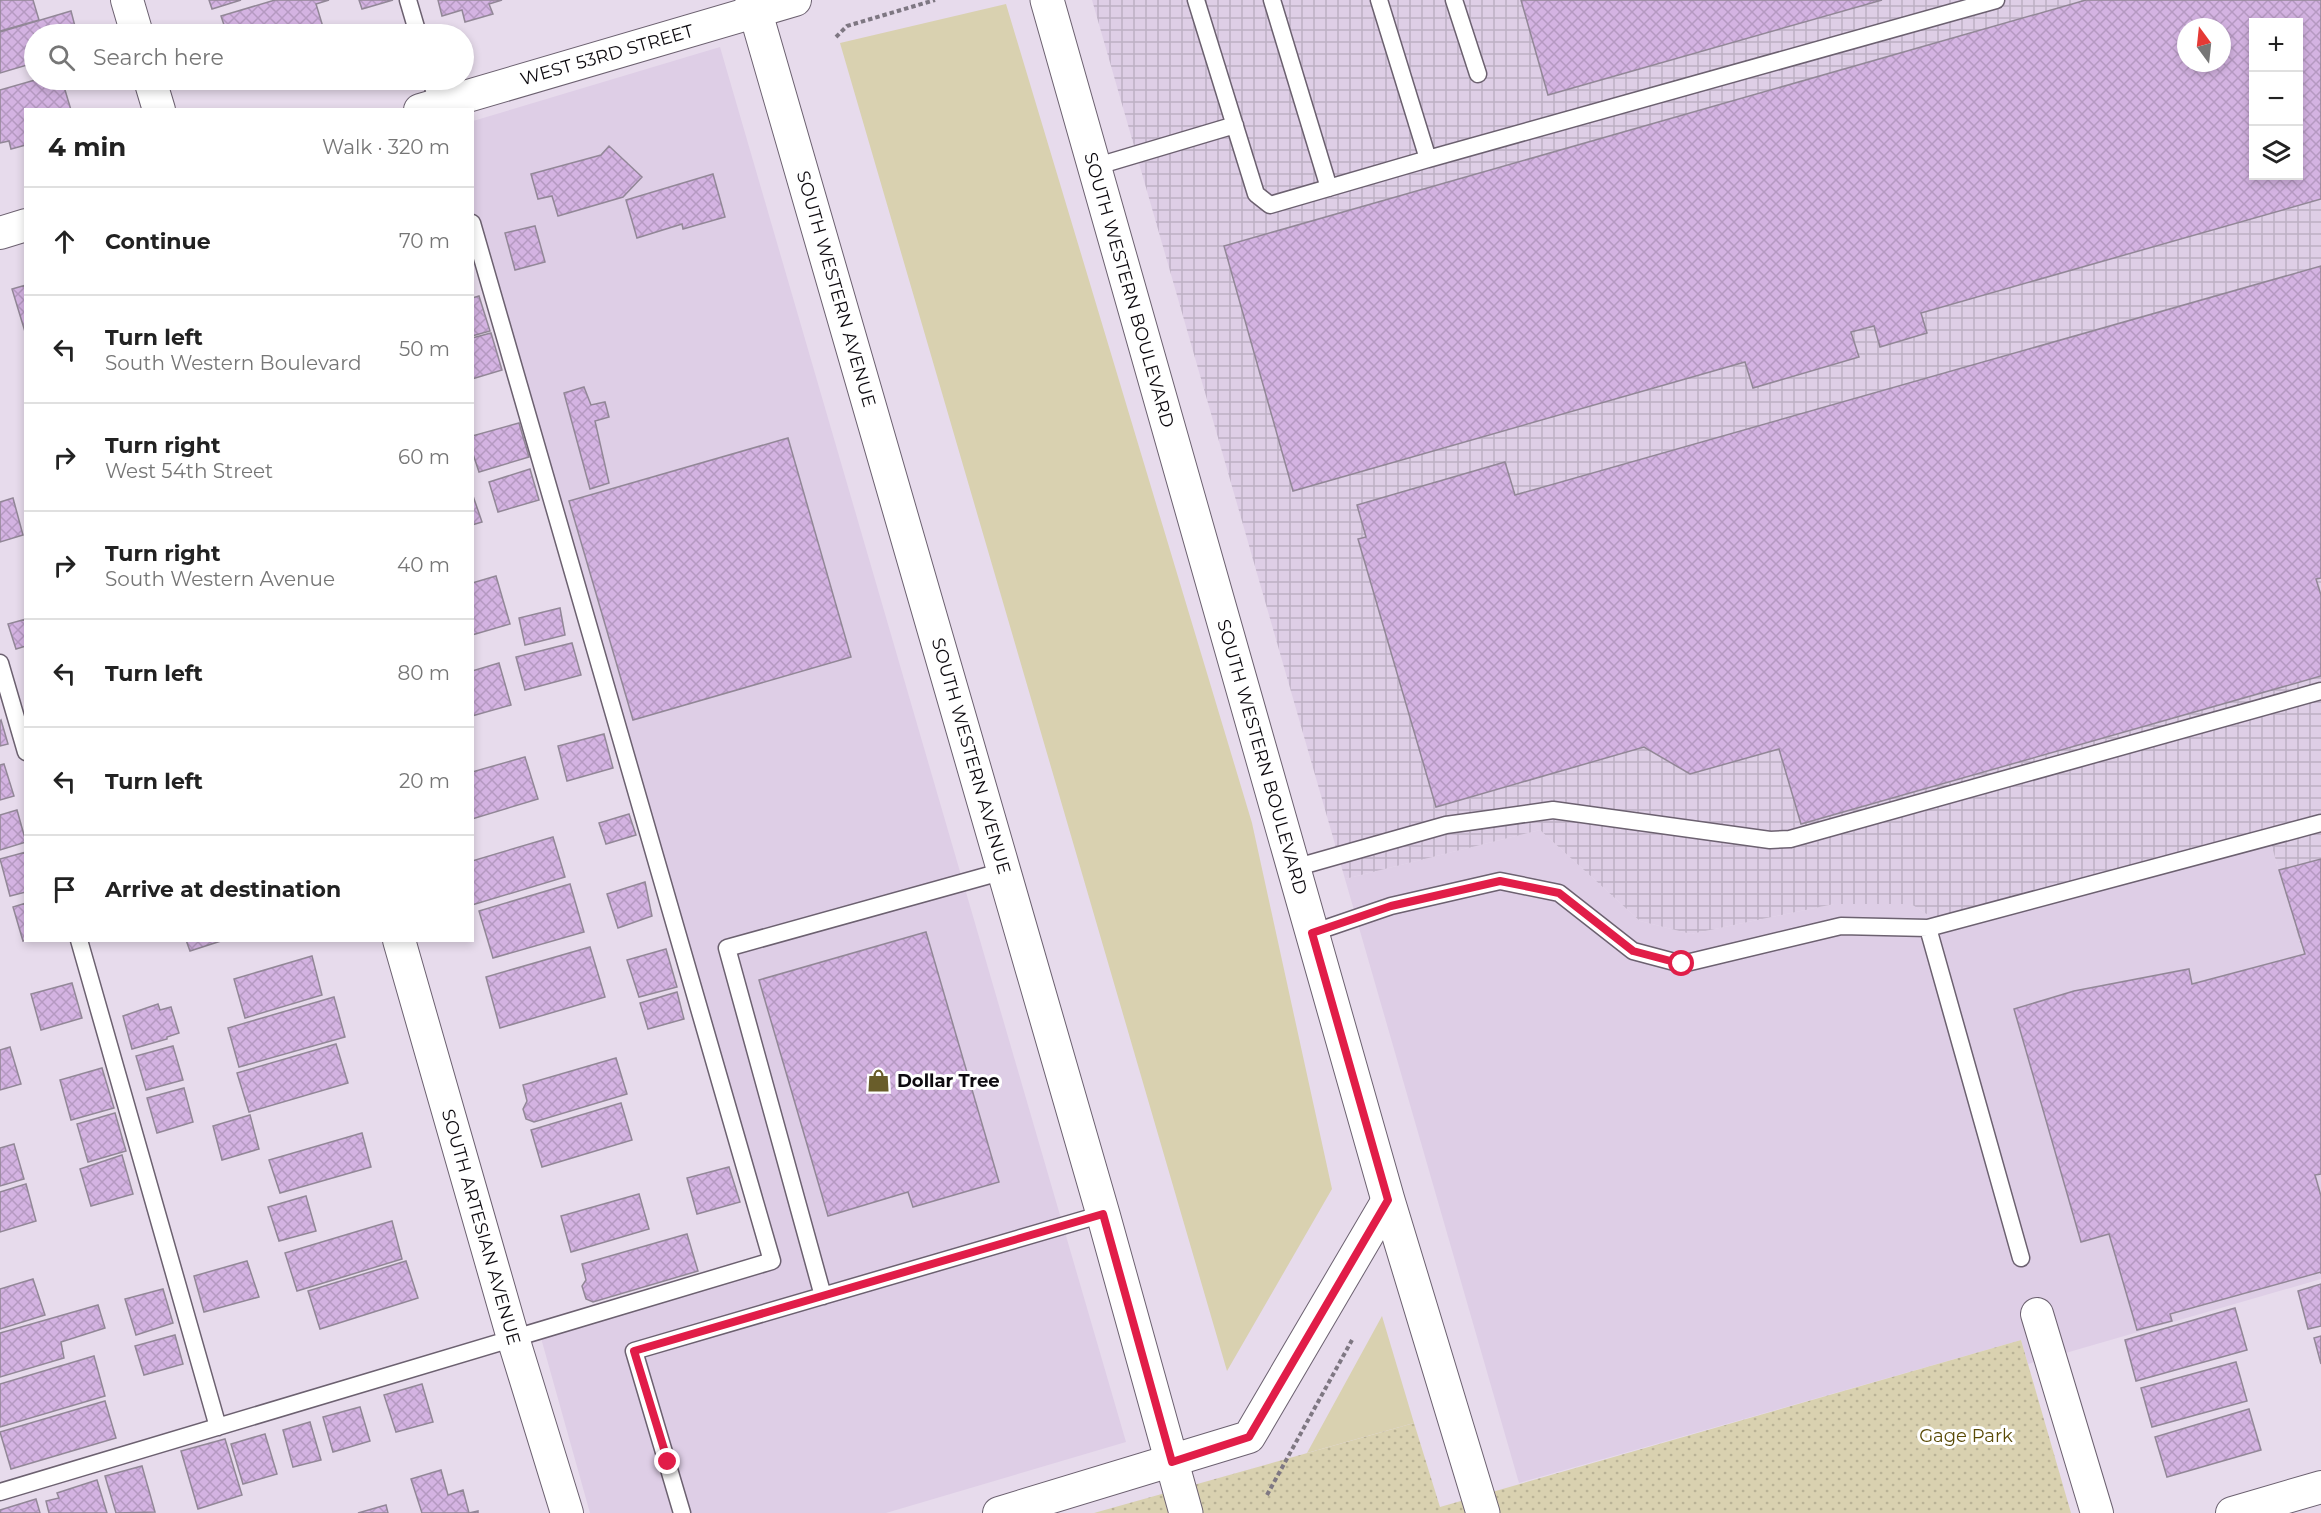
<!DOCTYPE html>
<html lang="en">
<head>
<meta charset="utf-8">
<style>
	:root { --surface:#fff; --page:#f2f2f2; --text:#222; --muted:#767676; --line:#e0e0e0 }
	body { margin:0; font-family:Montserrat,sans-serif; background:var(--page); color:var(--text) }
	.controls { position:absolute; right:18px; top:18px; display:grid; overflow:hidden; border-radius:0px; box-shadow:0 3px 9px #0003 }
	.controls button { width:54px; height:54px; display:grid; place-items:center; padding:0; border:0; border-bottom:2px solid var(--line); background:var(--surface); color:var(--text); font:30px sans-serif }
	.compass { position:absolute; left:2177px; top:18px; width:54px; height:54px; border-radius:50%; background:var(--surface); box-shadow:0 3px 9px #0003; rotate:345deg }
	.stop { position:absolute; width:18px; height:18px; margin:-14px; border:4px solid #e11d48; border-radius:50%; background:#fff }
	.stop.end { background:#e11d48; border-color:#fff; box-shadow:0 2px 6px #0008 }
	.list { margin:0; padding:0; list-style:none }
	h2 { display:flex; justify-content:space-between; align-items:center; height:78px; margin:0; padding:0 24px; font-size:26px }
	h2 small { font-size:20px; font-weight:400; color:var(--muted) }
	.list li { display:grid; grid-template-columns:39px 1fr auto; gap:18px; align-items:center; box-sizing:border-box; height:108px; padding:0 24px; border-top:2px solid var(--line) }
	.list b { display:block; font-size:22px; white-space:nowrap }
	.list p { margin:0; font-size:20px; white-space:nowrap; color:var(--muted) }
	.list em { font-size:20px; font-style:normal; color:var(--muted) }
	.icon { flex:none; width:33px; height:33px; fill:none; stroke:currentColor; stroke-width:2; stroke-linecap:round; stroke-linejoin:round }
	.map { position:relative; flex:none; width:2321px; height:1513px; overflow:hidden }
	.search { position:absolute; background:var(--surface); box-shadow:0 3px 9px #0003; left:24px; top:24px; width:450px; height:66px; display:flex; align-items:center; gap:15px; box-sizing:border-box; padding:0 21px; border-radius:33px; color:var(--muted); font-size:22px }
	.panel { position:absolute; background:var(--surface); box-shadow:0 3px 9px #0003; left:24px; top:108px; width:450px; height:834px; border-radius:0px }
	.map>svg:first-child { display:block }
	.built { fill:#decee6 }
	.industrial { fill:url(#industrial-grid); fill-rule:evenodd }
	.grass { fill:#d9d1b0 }
	.park { fill:url(#park-dots) }
	.building { fill:url(#building-cross-hatch); stroke:#928797; stroke-width:1.5; fill-rule:evenodd }
	.lines { fill:none; stroke-linecap:round; stroke-linejoin:round }
	.service-casing { stroke:#6c6170; stroke-width:19 }
	.minor-casing { stroke:#6c6170; stroke-width:34 }
	.tertiary-casing { stroke:#6c6170; stroke-width:35 }
	.secondary-casing { stroke:#6c6170; stroke-width:35 }
	.path { stroke:#7e7782; stroke-width:4; stroke-dasharray:4.5 3; stroke-linecap:butt }
	.service { stroke:#fff; stroke-width:16 }
	.minor { stroke:#fff; stroke-width:32 }
	.tertiary { stroke:#fff; stroke-width:33 }
	.secondary { stroke:#fff; stroke-width:33 }
	.route { stroke:#e11d48; stroke-width:8 }
	.labels { text-anchor:middle; dominant-baseline:central; stroke-width:6; stroke-linejoin:round; paint-order:stroke }
	.street-label { font-size:18px; fill:#0d0a0f; stroke:#fff }
	.poi-label { font-size:18px; font-weight:bold; fill:#0d0a0f; stroke:#fff; text-anchor:start }
	.park-label { font-size:18px; fill:#594a05; stroke:#fff }
</style>
</head>
<body>
<div class="map">
<svg width="2321" height="1513" viewBox="0 0 2321 1513">
	<defs>
		<pattern id="industrial-grid" width="8" height="8" patternUnits="userSpaceOnUse" patternTransform="scale(1.5)"><rect width="8" height="8" fill="#decee6"/><path d="M0 4h8M4 0v8" fill="none" stroke="#bdb0c4"/></pattern>
		<pattern id="park-dots" width="8" height="8" patternUnits="userSpaceOnUse" patternTransform="scale(1.5)"><rect width="8" height="8" fill="#d9d1b0"/><path d="M2 2h.1M6 6h.1" fill="none" stroke="#b9b296" stroke-width="1.8" stroke-linecap="round"/></pattern>
		<pattern id="building-cross-hatch" width="8" height="8" patternUnits="userSpaceOnUse" patternTransform="scale(1.5)"><rect width="8" height="8" fill="#d4b3e2"/><path d="M0 0l8 8M0 8l8-8" fill="none" stroke="#b599c1"/></pattern>
	</defs>
	<rect width="100%" height="100%" fill="#e7dbec"/>
	<path class="built" d="M 720,47 L 1126,1442 L 886,1513 L 590,1513 L 539,1331 L 771,1261 L 473,223 L 473,121 Z
		M 1540,830 L 1640,921 L 1691,934 L 1834,904 L 1911,904 L 1942,924 L 2269,837 L 2321,1014 L 2321,1279 L 2028,1364 L 2021,1340 L 1519,1483 L 1345,879 Z"/>
	<path class="industrial" d="M 1092,0 L 2321,0 L 2321,1014 L 2269,837 L 1942,924 L 1911,904 L 1834,904 L 1691,934 L 1640,921 L 1540,830 L 1345,879 ZM 2254,22 L 2298,22 L 2298,176 L 2254,176 ZM 2186,27 L 2222,27 L 2222,63 L 2186,63 Z"/>
	<path class="grass" d="M 1006,4 L 1252,823 L 1332,1189 L 1227,1371 L 840,43 Z
		M 1382,1316 L 1414,1423 L 1307,1453 Z"/>
	<path class="park" d="M 2021,1340 L 2071,1513 L 1094,1513 L 1414,1423 L 1440,1507 Z"/>
	<path class="building" d="M 0,0 L 33,0 L 39,20 L 0,31 Z
		M 209,0 L 241,0 L 212,9 Z
		M 275,0 L 329,0 L 316,4 L 323,27 L 297,34 L 227,34 L 221,16 Z
		M 359,0 L 393,0 L 362,9 Z
		M 438,0 L 502,0 L 489,4 L 493,14 L 465,22 L 462,10 L 442,16 Z
		M 1521,0 L 1882,0 L 1548,95 Z
		M 2086,0 L 2321,0 L 2321,199 L 1921,313 L 1927,333 L 1880,347 L 1874,326 L 1851,332 L 1859,357 L 1753,388 L 1745,362 L 1293,491 L 1224,246 ZM 2254,22 L 2298,22 L 2298,176 L 2254,176 ZM 2186,27 L 2222,27 L 2222,63 L 2186,63 Z
		M 71,11 L 77,34 L 34,34 L 34,63 L 0,73 L 0,32 Z
		M 35,80 L 62,80 L 71,110 L 26,110 L 26,145 L 11,149 L 9,141 L 0,143 L 0,90 Z
		M 609,146 L 642,177 L 623,197 L 558,216 L 552,196 L 538,199 L 531,174 L 601,155 Z
		M 713,174 L 725,217 L 683,229 L 682,224 L 637,238 L 626,200 Z
		M 535,226 L 545,262 L 515,270 L 505,233 Z
		M 2321,266 L 2321,578 L 2316,579 L 2321,595 L 2321,676 L 1801,824 L 1779,749 L 1690,774 L 1644,747 L 1436,807 L 1358,539 L 1366,537 L 1357,505 L 1505,462 L 1515,495 Z
		M 26,285 L 26,335 L 12,289 Z
		M 479,296 L 490,331 L 472,336 L 472,298 Z
		M 491,333 L 502,370 L 472,379 L 472,338 Z
		M 584,387 L 591,405 L 605,402 L 609,417 L 595,421 L 609,483 L 590,489 L 564,393 Z
		M 519,423 L 529,457 L 479,472 L 472,451 L 472,436 Z
		M 788,438 L 851,657 L 633,720 L 569,501 Z
		M 530,469 L 539,500 L 498,512 L 489,482 Z
		M 472,493 L 482,522 L 472,525 Z
		M 13,498 L 23,535 L 0,542 L 0,502 Z
		M 496,576 L 510,624 L 472,635 L 472,583 Z
		M 560,608 L 565,635 L 525,645 L 519,618 Z
		M 26,619 L 26,646 L 16,649 L 8,624 Z
		M 572,643 L 581,675 L 525,690 L 516,657 Z
		M 499,663 L 511,705 L 472,716 L 472,671 Z
		M 1,720 L 8,744 L 0,746 L 0,721 Z
		M 604,734 L 613,768 L 567,781 L 558,746 Z
		M 525,757 L 538,799 L 472,819 L 472,772 Z
		M 4,764 L 14,796 L 0,800 L 0,765 Z
		M 17,810 L 26,842 L 0,850 L 0,815 Z
		M 629,814 L 636,835 L 606,844 L 599,823 Z
		M 553,837 L 565,877 L 472,905 L 472,861 Z
		M 26,852 L 26,892 L 10,896 L 0,859 Z
		M 2321,859 L 2321,1174 L 2315,1175 L 2321,1196 L 2321,1274 L 2321,1272 L 2170,1314 L 2172,1321 L 2137,1330 L 2109,1234 L 2081,1242 L 2014,1009 L 2074,991 L 2189,969 L 2192,984 L 2305,954 L 2279,870 Z
		M 645,882 L 652,916 L 618,928 L 607,894 Z
		M 570,884 L 584,932 L 493,958 L 479,911 Z
		M 26,903 L 27,940 L 23,941 L 13,907 Z
		M 926,932 L 999,1182 L 913,1207 L 908,1192 L 828,1216 L 759,980 Z
		M 186,940 L 224,940 L 190,951 Z
		M 590,947 L 605,997 L 500,1028 L 486,977 Z
		M 666,949 L 677,987 L 639,997 L 627,960 Z
		M 312,956 L 322,995 L 245,1018 L 234,979 Z
		M 72,983 L 82,1018 L 41,1030 L 31,994 Z
		M 677,992 L 684,1019 L 648,1029 L 640,1003 Z
		M 334,997 L 345,1037 L 239,1067 L 228,1028 Z
		M 158,1004 L 160,1010 L 171,1007 L 179,1033 L 167,1037 L 167,1039 L 132,1049 L 123,1016 Z
		M 336,1044 L 348,1083 L 249,1112 L 237,1073 Z
		M 173,1046 L 183,1080 L 146,1090 L 136,1056 Z
		M 10,1047 L 21,1084 L 0,1090 L 0,1050 Z
		M 616,1058 L 627,1094 L 534,1122 L 526,1119 L 523,1109 L 527,1101 L 523,1085 Z
		M 102,1068 L 114,1108 L 71,1120 L 60,1080 Z
		M 184,1088 L 193,1122 L 157,1133 L 147,1098 Z
		M 621,1103 L 632,1140 L 542,1167 L 531,1130 Z
		M 115,1113 L 126,1151 L 88,1162 L 77,1124 Z
		M 250,1115 L 259,1149 L 222,1160 L 213,1126 Z
		M 362,1133 L 371,1167 L 280,1193 L 269,1160 Z
		M 14,1144 L 24,1179 L 0,1186 L 0,1148 Z
		M 122,1155 L 133,1194 L 91,1206 L 80,1169 Z
		M 729,1167 L 740,1202 L 697,1214 L 687,1178 Z
		M 26,1184 L 36,1221 L 0,1232 L 0,1192 Z
		M 639,1194 L 649,1229 L 571,1252 L 561,1216 Z
		M 306,1196 L 316,1231 L 279,1241 L 268,1207 Z
		M 392,1221 L 402,1259 L 297,1291 L 285,1253 Z
		M 687,1234 L 698,1271 L 593,1302 L 586,1299 L 582,1286 L 586,1280 L 582,1264 Z
		M 247,1261 L 259,1297 L 204,1312 L 194,1276 Z
		M 406,1261 L 418,1298 L 320,1329 L 308,1291 Z
		M 33,1279 L 45,1315 L 0,1329 L 0,1289 Z
		M 2321,1284 L 2321,1326 L 2308,1329 L 2298,1291 Z
		M 163,1289 L 173,1323 L 136,1335 L 125,1299 Z
		M 98,1305 L 105,1328 L 61,1342 L 64,1358 L 0,1377 L 0,1333 Z
		M 2235,1308 L 2247,1350 L 2136,1381 L 2125,1340 Z
		M 175,1335 L 183,1364 L 144,1375 L 135,1346 Z
		M 2321,1336 L 2321,1364 L 2314,1338 Z
		M 94,1356 L 105,1396 L 0,1427 L 0,1384 Z
		M 2236,1362 L 2247,1401 L 2152,1427 L 2141,1388 Z
		M 422,1384 L 433,1422 L 396,1432 L 384,1395 Z
		M 105,1401 L 116,1438 L 11,1469 L 0,1432 Z
		M 360,1407 L 370,1441 L 333,1452 L 323,1417 Z
		M 2249,1409 L 2261,1450 L 2167,1477 L 2155,1437 Z
		M 310,1422 L 321,1460 L 293,1467 L 283,1430 Z
		M 265,1434 L 277,1474 L 243,1484 L 231,1444 Z
		M 225,1439 L 242,1495 L 198,1509 L 181,1451 Z
		M 142,1466 L 155,1512 L 116,1513 L 105,1476 Z
		M 441,1470 L 448,1495 L 463,1490 L 469,1513 L 478,1511 L 478,1513 L 422,1513 L 411,1479 Z
		M 97,1480 L 107,1513 L 49,1513 L 46,1501 L 59,1498 L 57,1493 Z
		M 36,1499 L 40,1513 L 0,1513 L 0,1510 Z
		M 386,1505 L 388,1513 L 358,1513 Z"/>
	<g class="lines">
		<defs>
			<path id="service" d="M 408,0 L 418,34
				M 1196,0 L 1256,194 L 1270,205 L 1428,159 L 1379,0
				M 1272,0 L 1329,188
				M 1454,0 L 1478,74
				M 431,80 L 440,110
				M 1428,159 L 1996,0
				M 1094,167 L 1235,125
				M 0,663 L 26,752
				M 1294,868 L 1446,825 L 1553,810 L 1770,840 L 1790,839 L 2321,691
				M 1928,928 L 2021,1258
				M 1312,933 L 1391,906 L 1500,881 L 1559,893 L 1633,951 L 1682,964 L 1841,926 L 1928,928 L 2321,823
				M 79,940 L 218,1427
				M 823,1296 L 727,948 L 1004,871
				M 0,1492 L 772,1261 L 472,223
				M 682,1513 L 634,1351 L 1103,1214"/>
			<path id="minor" d="M 127,0 L 137,34
				M 150,80 L 159,110
				M 420,110 L 795,0
				M 0,233 L 26,225
				M 399,940 L 513,1338 L 567,1513
				M 2037,1314 L 2097,1513
				M 999,1513 L 1249,1437 L 1388,1200
				M 2232,1513 L 2321,1487"/>
			<path id="tertiary" d="M 1047,0 L 1388,1200 L 1483,1513"/>
			<path id="secondary" d="M 752,0 L 1103,1214 L 1186,1513"/>
		</defs>
		<use href="#service" class="service-casing"/>
		<use href="#minor" class="minor-casing"/>
		<use href="#tertiary" class="tertiary-casing"/>
		<use href="#secondary" class="secondary-casing"/>
		<path class="path" d="M 836,37 L 847,26 L 935,0
			M 1267,1495 L 1352,1340"/>
		<use href="#service" class="service"/>
		<use href="#minor" class="minor"/>
		<use href="#tertiary" class="tertiary"/>
		<use href="#secondary" class="secondary"/>
	</g>
	<g class="lines">
		<path class="route" d="M 668,1462 L 634,1351 L 1103,1214 L 1172,1462 L 1249,1437 L 1388,1200 L 1312,933 L 1391,906 L 1500,881 L 1559,893 L 1633,951 L 1682,964"/>
	</g>
	<defs>
		<symbol id="shop-bare" viewBox="-9 -9 18 18"><path d="M-5-2.5h2.3a2.7 3.5 0 0 1 5.4 0H5L5.5 6h-11ZM-1.5-2.5h3a1.5 2.3 0 0 0-3 0Z" fill="#695d2a" stroke="#fff" stroke-width="2.5" paint-order="stroke"/></symbol>
	</defs>
	<g fill-rule="evenodd">
		<use href="#shop-bare" x="862" y="1064" width="33" height="33"/>
	</g>
	<g class="labels">
		<g class="street-label">
			<text transform="translate(607 55) rotate(-16)">WEST 53RD STREET</text>
			<text transform="translate(836 289) rotate(74)">SOUTH WESTERN AVENUE</text>
			<text transform="translate(1129 290) rotate(74)">SOUTH WESTERN BOULEVARD</text>
			<text transform="translate(971 756) rotate(74)">SOUTH WESTERN AVENUE</text>
			<text transform="translate(1262 757) rotate(74)">SOUTH WESTERN BOULEVARD</text>
			<text transform="translate(481 1227) rotate(74)">SOUTH ARTESIAN AVENUE</text>
		</g>
		<g class="poi-label">
			<text x="897" y="1081">Dollar Tree</text>
		</g>
		<g class="park-label">
			<text x="1966" y="1436">Gage Park</text>
		</g>
	</g>
</svg>
<div class="controls">
<button>+</button>
<button>−</button>
<button><svg class="icon" aria-label="layers" viewBox="0 0 24 24"><path d="M12 4l9 5-9 5-9-5zM3 14l9 5 9-5"/></svg></button>
</div>
<svg class="compass" viewBox="-18 -18 36 36"><path d="M0-13l5 13h-10z" fill="#e53935"/><path d="M0 13l5-13h-10z" fill="#767676"/></svg>
<div class="stop" style="left:1682px;top:964px"></div>
<div class="stop end" style="left:668px;top:1462px"></div>
<div class="search"><svg class="icon" aria-label="search" viewBox="0 0 24 24"><circle cx="10" cy="10" r="6"/><path d="M15 15l6 6"/></svg>Search here</div>
<section class="panel">
<h2>4 min<small>Walk · 320 m</small></h2>
<ul class="list">
<li><svg class="icon" aria-label="ahead" viewBox="0 0 24 24"><path d="M12 20V5M6 11l6-6 6 6"/></svg><div><b>Continue</b></div><em>70 m</em></li>
<li><svg class="icon" aria-label="left" viewBox="0 0 24 24"><path d="M17 20v-9H6M10 6l-5 5 5 5"/></svg><div><b>Turn left</b><p>South Western Boulevard</p></div><em>50 m</em></li>
<li><svg class="icon" aria-label="right" viewBox="0 0 24 24"><path d="M7 20v-9h11M14 6l5 5-5 5"/></svg><div><b>Turn right</b><p>West 54th Street</p></div><em>60 m</em></li>
<li><svg class="icon" aria-label="right" viewBox="0 0 24 24"><path d="M7 20v-9h11M14 6l5 5-5 5"/></svg><div><b>Turn right</b><p>South Western Avenue</p></div><em>40 m</em></li>
<li><svg class="icon" aria-label="left" viewBox="0 0 24 24"><path d="M17 20v-9H6M10 6l-5 5 5 5"/></svg><div><b>Turn left</b></div><em>80 m</em></li>
<li><svg class="icon" aria-label="left" viewBox="0 0 24 24"><path d="M17 20v-9H6M10 6l-5 5 5 5"/></svg><div><b>Turn left</b></div><em>20 m</em></li>
<li><svg class="icon" aria-label="arrive" viewBox="0 0 24 24"><path d="M6 21V4h12l-3 4 3 4H6"/></svg><div><b>Arrive at destination</b></div></li>
</ul>
</section>
</div>
</body>
</html>
